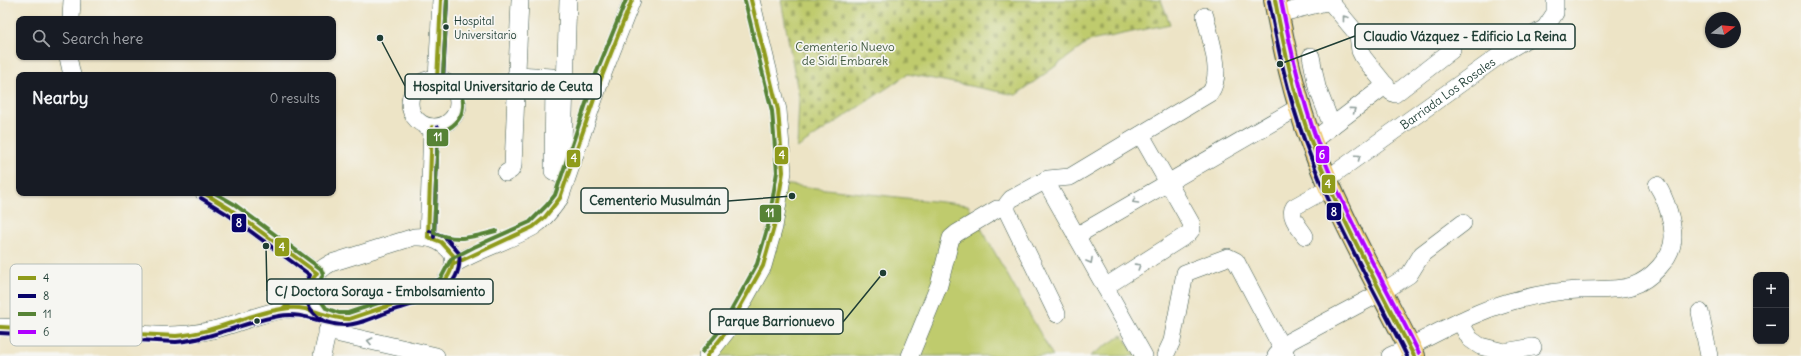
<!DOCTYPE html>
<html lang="en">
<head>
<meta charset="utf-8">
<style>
	:root { --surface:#171b24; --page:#20242c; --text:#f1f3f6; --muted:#9ea1a6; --line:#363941 }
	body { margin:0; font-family:Delius,sans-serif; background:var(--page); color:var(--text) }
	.controls { position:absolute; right:12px; bottom:12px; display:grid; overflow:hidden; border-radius:8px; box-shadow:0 1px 3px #0004 }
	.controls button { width:36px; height:36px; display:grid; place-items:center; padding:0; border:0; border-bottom:1px solid var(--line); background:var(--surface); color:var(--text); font:20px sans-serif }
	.compass { position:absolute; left:1705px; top:12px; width:36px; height:36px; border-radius:50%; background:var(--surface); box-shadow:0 1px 3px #0004; rotate:74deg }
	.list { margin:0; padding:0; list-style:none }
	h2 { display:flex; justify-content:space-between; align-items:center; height:52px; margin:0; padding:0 16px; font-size:17px }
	h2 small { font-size:13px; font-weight:400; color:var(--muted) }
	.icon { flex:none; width:22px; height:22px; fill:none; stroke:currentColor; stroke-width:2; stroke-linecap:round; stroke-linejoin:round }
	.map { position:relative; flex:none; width:1801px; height:356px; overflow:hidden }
	.search { position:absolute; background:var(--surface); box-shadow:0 1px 3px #0004; left:16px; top:16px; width:320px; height:44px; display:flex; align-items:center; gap:10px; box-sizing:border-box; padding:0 14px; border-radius:8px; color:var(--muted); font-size:15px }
	.panel { position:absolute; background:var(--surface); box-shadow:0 1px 3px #0004; left:16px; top:72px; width:320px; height:124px; border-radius:8px }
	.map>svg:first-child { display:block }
	.cemetery { fill:url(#cemetery-stones); stroke:#6f8450 }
	.park { fill:#bfcb6d; stroke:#6f8450 }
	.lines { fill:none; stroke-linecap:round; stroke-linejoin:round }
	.minor-casing { stroke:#3e564a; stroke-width:18 }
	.major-casing { stroke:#3e564a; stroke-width:24 }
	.minor { stroke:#fff; stroke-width:17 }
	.major { stroke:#edc569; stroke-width:22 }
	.bus-1-casing { stroke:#f6f6f2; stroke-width:7 }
	.bus-2-casing { stroke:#f6f6f2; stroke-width:7 }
	.bus-3-casing { stroke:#f6f6f2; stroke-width:7 }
	.bus-4-casing { stroke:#f6f6f2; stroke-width:7 }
	.bus-1 { stroke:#8f9b1a; stroke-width:4 }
	.bus-2 { stroke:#080369; stroke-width:4 }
	.bus-3 { stroke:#578336; stroke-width:4 }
	.bus-4 { stroke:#b000ff; stroke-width:4 }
	.oneway { stroke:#8f9e9a }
	.bus-dot { fill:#1f3d34; stroke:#f6f6f2; stroke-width:1.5 }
	.labels { text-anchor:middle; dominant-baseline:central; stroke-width:3.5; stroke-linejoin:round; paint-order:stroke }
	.bus-label { font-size:11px; fill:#1f3d34; stroke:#f6f6f2; text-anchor:start }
	.park-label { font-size:12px; fill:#3f593f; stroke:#f6f6f2 }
	.street-label { font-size:12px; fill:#1f3d34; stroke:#f6f6f2 }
	.key { fill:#f6f6f2; stroke:#b6beb9; stroke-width:1 }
	.key-label { font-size:11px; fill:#1f3d34 }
	.leader { fill:none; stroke:#1f3d34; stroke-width:1.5 }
	.callout-dot { fill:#1f3d34; stroke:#f6f6f2; stroke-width:1.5 }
	.callout { fill:#f6f6f2; stroke:#1f3d34; stroke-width:1.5 }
	.callout-label { font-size:13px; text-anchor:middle; font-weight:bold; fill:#1f3d34 }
	.line-badge { stroke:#f6f6f2; stroke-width:1.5 }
	.badge-label { font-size:11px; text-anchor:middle; font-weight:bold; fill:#fff }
</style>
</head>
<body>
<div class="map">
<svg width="1801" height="356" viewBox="0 0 1801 356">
	<defs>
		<pattern id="cemetery-stones" width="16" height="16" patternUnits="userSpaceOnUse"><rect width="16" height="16" fill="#bfcb6d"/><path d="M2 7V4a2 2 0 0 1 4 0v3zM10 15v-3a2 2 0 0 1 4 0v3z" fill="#9ba65a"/></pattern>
	</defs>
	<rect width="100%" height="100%" fill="#f6f6f2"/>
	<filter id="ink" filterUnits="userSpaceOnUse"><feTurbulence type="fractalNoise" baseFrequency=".025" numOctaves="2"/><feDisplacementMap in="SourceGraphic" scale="8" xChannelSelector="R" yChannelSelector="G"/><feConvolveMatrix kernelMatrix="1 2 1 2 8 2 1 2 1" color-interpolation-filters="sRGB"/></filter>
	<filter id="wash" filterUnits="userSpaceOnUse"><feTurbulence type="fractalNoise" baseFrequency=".012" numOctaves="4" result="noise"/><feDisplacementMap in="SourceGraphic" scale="16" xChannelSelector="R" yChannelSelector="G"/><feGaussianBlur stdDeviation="0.9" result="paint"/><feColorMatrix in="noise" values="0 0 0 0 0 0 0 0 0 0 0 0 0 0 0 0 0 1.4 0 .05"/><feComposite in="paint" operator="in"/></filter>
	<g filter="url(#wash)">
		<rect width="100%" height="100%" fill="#ede4c6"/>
		<path class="cemetery" d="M 781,0 L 1161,0 L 1170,24 L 1090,41 L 1016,95 L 908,74 L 797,148 L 799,97 Z"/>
		<path class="park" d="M 781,184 L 968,205 L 1053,356 L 710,356 L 742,312 Z
			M 1122,335 L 1135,354 L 1139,356 L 1090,356 Z"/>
	</g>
	<g filter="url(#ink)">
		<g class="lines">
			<defs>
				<g id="minor">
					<path d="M 1278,14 L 1326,2 L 1332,4 L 1358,35 L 1360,51 L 1363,57 L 1391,92 L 1395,94 L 1452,50"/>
					<path d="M 71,19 L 72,0"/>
					<path d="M 1311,56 L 1317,87 L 1332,126"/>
					<path d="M 68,57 L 72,75"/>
					<path d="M 516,75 L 552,77 L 554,79 L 553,171 L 558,174 L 562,171 L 568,0"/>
					<circle cx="434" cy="103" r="24"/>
					<path d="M 437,80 L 441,0"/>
					<path d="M 1311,142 L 1386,85"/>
					<path d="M 506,173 L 511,170 L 513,166 L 520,0"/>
					<path id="s1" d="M 1327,179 L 1503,53 L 1545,28 L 1555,13 L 1555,0"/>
					<path d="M 1045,180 L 1144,356"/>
					<path d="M 204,193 L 230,209 L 317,273"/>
					<path d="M 1076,236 L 1299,107"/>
					<path d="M 1305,236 C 1300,228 1288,216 1294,207 L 1330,187"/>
					<path d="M 414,237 C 430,236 444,241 453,255 C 455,270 447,282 435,290 L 349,319 C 311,323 296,281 331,263 Z"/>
					<path d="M 428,237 L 432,127"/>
					<path d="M 454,264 C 479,249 508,241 533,227 C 544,220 553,208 560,198 L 602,76 L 632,0"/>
					<path d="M 1105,287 L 1188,234 L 1192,229 L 1191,223 L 1141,135"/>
					<path d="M 1700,312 L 1709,356"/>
					<path d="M 1057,314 L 1007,211 L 1007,204 L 1011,199 L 1048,179 L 1070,177 L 1210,93 C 1224,73 1210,39 1205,16"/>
					<path d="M 1460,322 L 1470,339 L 1480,346 L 1504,352 L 1533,347"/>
					<path d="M 0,327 C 37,328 73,330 110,332 C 144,335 178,338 213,330 C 254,320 281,300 325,314"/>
					<path d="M 327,331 L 436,356"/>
					<path d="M 322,356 L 330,321"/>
					<path d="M 707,356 L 726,332 L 763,266 L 774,227 L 783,172 L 778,110 L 751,0"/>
					<path d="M 910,356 L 939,285 L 951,238 L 957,233 L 997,209"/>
					<path d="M 1165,356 L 1172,341 L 1185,273 L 1228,257 L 1236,261 L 1238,265 L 1286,356"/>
					<path d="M 1276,356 L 1290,341 L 1382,292 L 1409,275 L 1422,254 L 1463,223"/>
					<path d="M 1390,356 C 1429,338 1468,314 1509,302 C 1531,296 1555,291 1578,290 C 1595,289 1615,291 1632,286 C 1650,280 1673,258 1673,237 C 1673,221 1666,199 1657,185"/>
				</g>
				<path id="major" d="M 1275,0 C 1284,48 1294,95 1311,141 C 1338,215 1379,285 1414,356"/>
			</defs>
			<use href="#minor" class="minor-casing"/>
			<use href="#major" class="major-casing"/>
			<use href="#minor" class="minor"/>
			<use href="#major" class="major"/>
			<defs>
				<path id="bus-1" d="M 1275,0 C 1284,48 1294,95 1311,141 C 1338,215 1378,285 1414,356
					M 437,80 L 441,0
					M 204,193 L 230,209 L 317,273 L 303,294 L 282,309
					M 428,237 L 432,127
					M 454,264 L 533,227 L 545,217 L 560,198 L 602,76 L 632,0
					M 0,327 L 176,336 C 216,333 250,312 289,308 C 310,306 328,319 349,319 L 435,290 C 447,281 454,270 453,255 L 441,242 L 428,237
					M 707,356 L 726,332 L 763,266 L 774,227 L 783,172 L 778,110 L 751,0"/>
				<path id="bus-2" d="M 1269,1 C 1278,49 1288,96 1305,142 C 1332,217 1372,286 1407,356
					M 443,80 L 447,0
					M 201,198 L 227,214 L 310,275 C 297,306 318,326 348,325
					M 434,237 L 438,127
					M 0,333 L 176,342 C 212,339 244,322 279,316 C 304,311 321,325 344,325 C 359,325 374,317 388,312 C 417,302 465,295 459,253 L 445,237 L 430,231"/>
				<path id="bus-3" d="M 447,0 L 443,76 C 472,89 469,126 438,132 L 434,233 C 456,242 474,237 496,231
					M 215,193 L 234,204 L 321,269 L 323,274 L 319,284 L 319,298 L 326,308 L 339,313 L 348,313 L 432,285 L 441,278 L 451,259 L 474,247 L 530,222 L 547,205 L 555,195 L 596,74 L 626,0
					M 702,352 L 721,329 L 757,264 L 768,226 L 777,172 L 772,111 L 745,1"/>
				<path id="bus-4" d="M 1281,0 C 1290,47 1300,93 1316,138 C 1343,213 1384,282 1419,353"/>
			</defs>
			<use href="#bus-1" class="bus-1-casing"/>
			<use href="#bus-2" class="bus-2-casing"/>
			<use href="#bus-3" class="bus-3-casing"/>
			<use href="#bus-4" class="bus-4-casing"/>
			<use href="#bus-1" class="bus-1"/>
			<use href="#bus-2" class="bus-2"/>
			<use href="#bus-3" class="bus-3"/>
			<use href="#bus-4" class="bus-4"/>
		</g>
		<defs><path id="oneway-chevron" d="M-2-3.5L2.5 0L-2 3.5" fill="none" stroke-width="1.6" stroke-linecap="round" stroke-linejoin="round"/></defs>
		<g class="oneway">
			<use href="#oneway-chevron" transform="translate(1345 18) rotate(-128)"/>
			<use href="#oneway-chevron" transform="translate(1353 110) rotate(-37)"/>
			<use href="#oneway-chevron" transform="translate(1358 157) rotate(-36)"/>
			<use href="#oneway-chevron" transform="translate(1135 201) rotate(150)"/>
			<use href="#oneway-chevron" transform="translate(1090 261) rotate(61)"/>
			<use href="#oneway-chevron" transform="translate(1138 266) rotate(-32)"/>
			<use href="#oneway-chevron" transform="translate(370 341) rotate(-167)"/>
		</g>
	</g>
	<g class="bus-dot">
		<circle cx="446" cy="27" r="3.5"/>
		<circle cx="257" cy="321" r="3.5"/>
	</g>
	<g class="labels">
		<g class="bus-label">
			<text x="454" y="21">Hospital<tspan x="454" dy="14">Universitario</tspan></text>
		</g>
		<g class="park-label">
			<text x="845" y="46">Cementerio Nuevo<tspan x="845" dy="14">de Sidi Embarek</tspan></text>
		</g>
		<g class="street-label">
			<text stroke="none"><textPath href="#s1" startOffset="148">Barriada Los Rosales</textPath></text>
		</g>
	</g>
	<rect x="10" y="264" width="132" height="82" rx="6" class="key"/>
	<rect x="18" y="276" width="18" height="4" fill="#8f9b1a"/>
	<rect x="18" y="294" width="18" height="4" fill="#080369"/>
	<rect x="18" y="312" width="18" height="4" fill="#578336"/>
	<rect x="18" y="330" width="18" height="4" fill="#b000ff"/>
	<g class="key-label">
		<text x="43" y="282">4</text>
		<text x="43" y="300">8</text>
		<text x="43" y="318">11</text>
		<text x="43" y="336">6</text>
	</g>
	<path class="leader" d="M1280 64L1355 36M380 38L405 86M792 196L728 201M266 246L267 291M883 273L843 322"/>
	<g class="callout-dot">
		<circle cx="1280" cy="64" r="4"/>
		<circle cx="380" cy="38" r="4"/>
		<circle cx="792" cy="196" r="4"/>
		<circle cx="266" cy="246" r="4"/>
		<circle cx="883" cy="273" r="4"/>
	</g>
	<g class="callout">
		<rect x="1355" y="24" width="220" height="25" rx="4"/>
		<rect x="405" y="74" width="196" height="25" rx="4"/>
		<rect x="581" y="188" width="147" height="25" rx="4"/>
		<rect x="267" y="279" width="226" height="25" rx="4"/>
		<rect x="710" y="309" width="133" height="25" rx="4"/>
	</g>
	<g class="callout-label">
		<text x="1465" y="41">Claudio Vázquez - Edificio La Reina</text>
		<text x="503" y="91">Hospital Universitario de Ceuta</text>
		<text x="655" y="205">Cementerio Musulmán</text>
		<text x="380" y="296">C/ Doctora Soraya - Embolsamiento</text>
		<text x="776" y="326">Parque Barrionuevo</text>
	</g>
	<g class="line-badge">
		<rect x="426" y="128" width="23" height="19" rx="4" fill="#578336"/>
		<rect x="1315" y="145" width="15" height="19" rx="4" fill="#b000ff"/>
		<rect x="774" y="146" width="15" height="19" rx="4" fill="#8f9b1a"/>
		<rect x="566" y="149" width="15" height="19" rx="4" fill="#8f9b1a"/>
		<rect x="1321" y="174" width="15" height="20" rx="4" fill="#8f9b1a"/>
		<rect x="1326" y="202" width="16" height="19" rx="4" fill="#080369"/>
		<rect x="759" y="204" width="23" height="19" rx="4" fill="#578336"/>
		<rect x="231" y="213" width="16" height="20" rx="4" fill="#080369"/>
		<rect x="274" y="237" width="16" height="20" rx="4" fill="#8f9b1a"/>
	</g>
	<g class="badge-label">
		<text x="438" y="141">11</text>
		<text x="1322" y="159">6</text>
		<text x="782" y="159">4</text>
		<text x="574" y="162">4</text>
		<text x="1328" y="188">4</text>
		<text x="1334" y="216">8</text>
		<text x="770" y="217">11</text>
		<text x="239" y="227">8</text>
		<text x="282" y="251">4</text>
	</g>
</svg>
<div class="controls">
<button>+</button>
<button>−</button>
</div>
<svg class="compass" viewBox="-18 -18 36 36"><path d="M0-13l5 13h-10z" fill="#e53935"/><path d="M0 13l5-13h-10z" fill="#9ea1a6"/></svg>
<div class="search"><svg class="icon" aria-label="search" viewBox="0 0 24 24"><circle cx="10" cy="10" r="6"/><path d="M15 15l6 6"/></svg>Search here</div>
<section class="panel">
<h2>Nearby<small>0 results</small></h2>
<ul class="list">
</ul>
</section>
</div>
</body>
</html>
